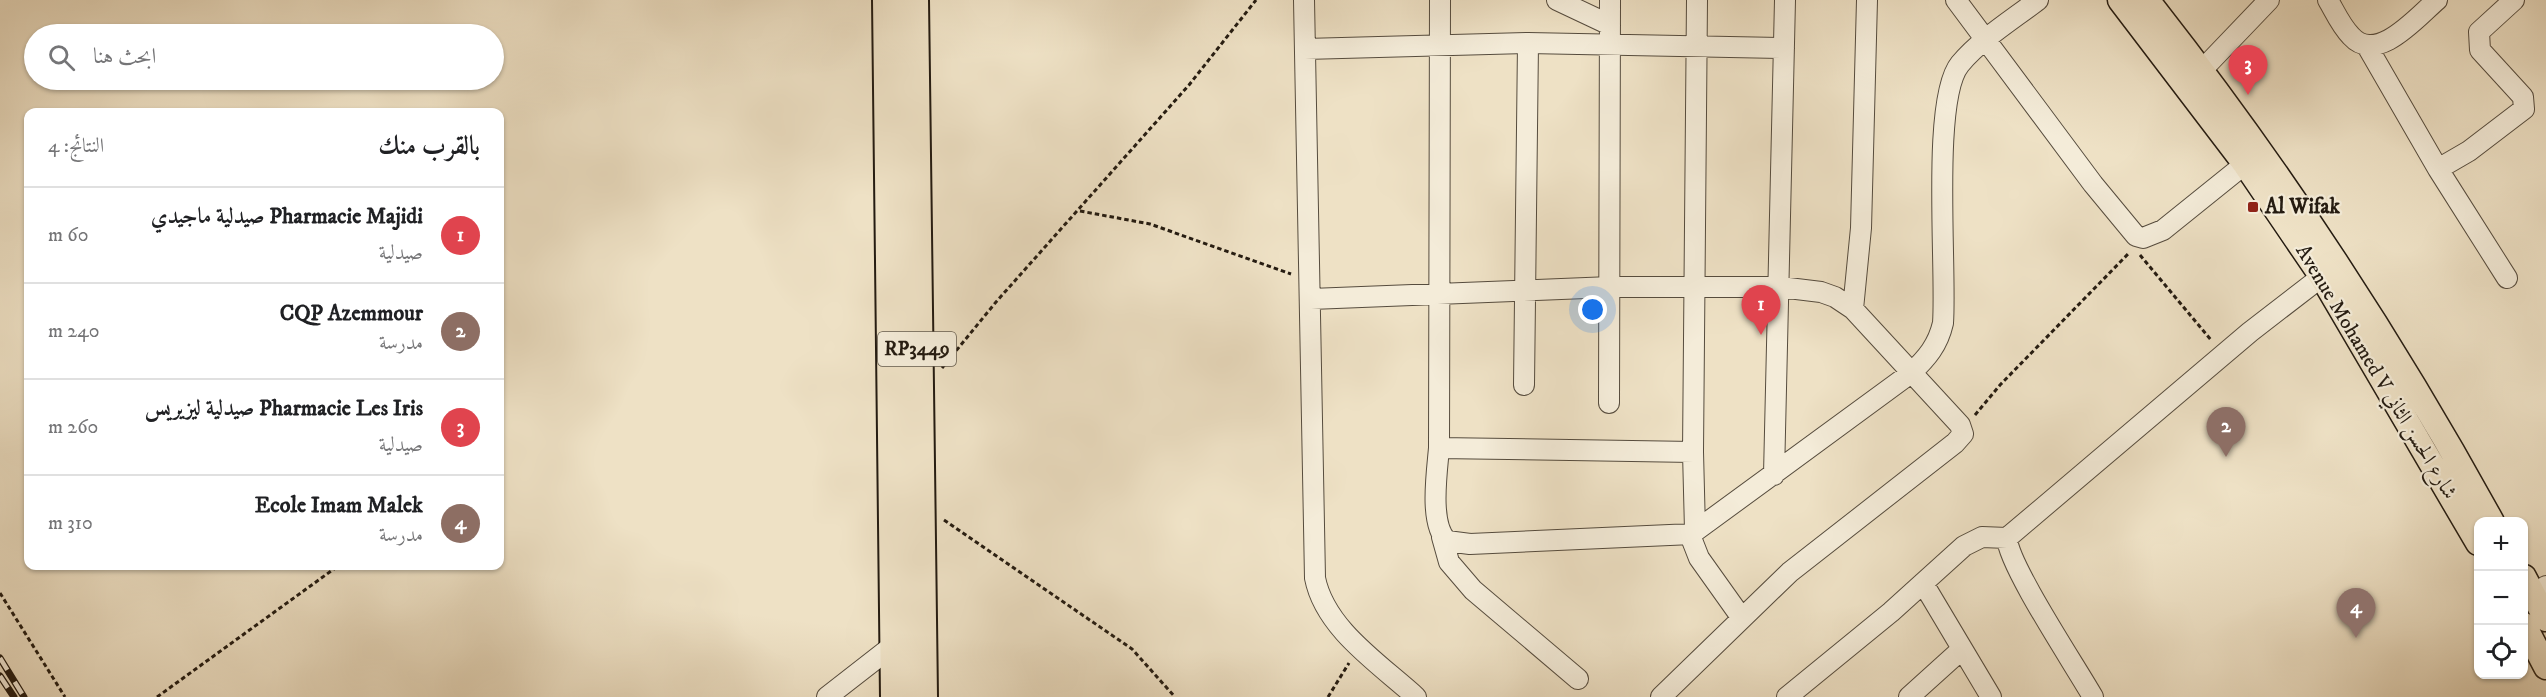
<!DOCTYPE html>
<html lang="ar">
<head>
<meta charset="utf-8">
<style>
	:root { --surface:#fff; --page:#f6f6f6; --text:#202124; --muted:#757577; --line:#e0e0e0; --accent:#8f2418 }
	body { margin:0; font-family:"IM FELL DW Pica",Amiri,serif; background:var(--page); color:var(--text); direction:rtl }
	.controls { position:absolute; right:18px; bottom:18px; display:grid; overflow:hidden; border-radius:12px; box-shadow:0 2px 4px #0004 }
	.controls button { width:54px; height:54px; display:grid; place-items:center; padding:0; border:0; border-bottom:2px solid var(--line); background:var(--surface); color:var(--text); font:30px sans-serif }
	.you { position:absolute; left:1593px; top:310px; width:21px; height:21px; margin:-15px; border:4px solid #fff; border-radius:50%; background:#1a73e8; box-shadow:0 0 0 9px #1a73e833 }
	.badge { display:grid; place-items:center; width:39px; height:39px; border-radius:50%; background:var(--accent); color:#fff; font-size:20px; font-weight:700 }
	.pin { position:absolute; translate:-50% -50px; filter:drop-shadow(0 2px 3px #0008) }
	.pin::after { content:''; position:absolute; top:32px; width:21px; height:18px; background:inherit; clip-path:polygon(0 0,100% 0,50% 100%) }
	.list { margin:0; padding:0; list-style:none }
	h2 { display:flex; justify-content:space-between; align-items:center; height:78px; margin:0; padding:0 24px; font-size:26px }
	h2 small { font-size:20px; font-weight:400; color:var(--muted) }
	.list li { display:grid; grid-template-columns:39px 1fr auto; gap:18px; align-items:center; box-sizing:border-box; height:96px; padding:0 24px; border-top:2px solid var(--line) }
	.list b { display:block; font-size:22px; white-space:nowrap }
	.list p { margin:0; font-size:20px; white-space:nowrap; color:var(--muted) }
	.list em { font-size:20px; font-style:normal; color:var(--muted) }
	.icon { flex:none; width:33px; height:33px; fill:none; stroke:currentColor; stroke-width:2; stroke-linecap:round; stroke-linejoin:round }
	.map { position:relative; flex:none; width:2546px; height:697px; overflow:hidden; direction:ltr }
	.search { position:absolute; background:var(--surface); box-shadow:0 2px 4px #0004; left:24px; top:24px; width:480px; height:66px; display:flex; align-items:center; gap:15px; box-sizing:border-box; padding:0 21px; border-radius:33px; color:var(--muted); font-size:22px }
	.panel { position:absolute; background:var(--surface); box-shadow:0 2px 4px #0004; left:24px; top:108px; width:480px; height:462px; border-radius:12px; direction:rtl }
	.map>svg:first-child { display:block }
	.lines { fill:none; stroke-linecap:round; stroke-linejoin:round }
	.minor-casing { stroke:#564c3e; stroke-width:22 }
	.major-casing { stroke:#241b11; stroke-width:27 }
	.highway-casing { stroke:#241b11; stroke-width:32 }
	.path { stroke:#241b11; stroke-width:3; stroke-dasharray:4.5 3; stroke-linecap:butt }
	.minor { stroke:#f4ecd9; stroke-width:20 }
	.major { stroke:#eee1c5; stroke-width:24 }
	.highway { stroke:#eee1c5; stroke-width:28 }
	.rail-casing { stroke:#241b11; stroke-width:7 }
	.rail { stroke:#f4ecd9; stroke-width:4.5; stroke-dasharray:14; stroke-linecap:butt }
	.poi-dot { fill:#8f2418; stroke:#f4ecd9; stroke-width:2 }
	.labels { text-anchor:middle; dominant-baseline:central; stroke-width:4.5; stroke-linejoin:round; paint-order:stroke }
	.shield { fill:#f4ecd9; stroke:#625a4d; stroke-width:1.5 }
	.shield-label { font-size:20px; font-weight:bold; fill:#241b11 }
	.poi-label { font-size:21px; font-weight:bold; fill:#241b11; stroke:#f4ecd9; text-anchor:start }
	.street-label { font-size:21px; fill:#241b11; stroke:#f4ecd9 }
</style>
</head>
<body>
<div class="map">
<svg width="2546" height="697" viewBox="0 0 2546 697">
	<rect width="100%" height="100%" fill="#eee1c5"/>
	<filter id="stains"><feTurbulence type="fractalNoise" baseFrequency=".00333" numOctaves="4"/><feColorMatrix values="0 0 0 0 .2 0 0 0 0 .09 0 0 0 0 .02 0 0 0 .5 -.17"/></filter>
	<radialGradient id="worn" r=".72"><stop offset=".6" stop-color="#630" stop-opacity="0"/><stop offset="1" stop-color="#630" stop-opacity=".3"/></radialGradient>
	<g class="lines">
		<defs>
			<path id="minor" d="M 1304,0 L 1315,578 C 1325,629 1380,664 1416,697
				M 1440,0 L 1439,448 C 1437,472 1429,524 1447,541 L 1470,544 L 1692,534
				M 1557,0 L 1610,25
				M 1956,0 L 2093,184 L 2136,236 L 2143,238 L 2163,230 L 2245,164
				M 2328,0 C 2335,12 2341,26 2351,36 C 2377,65 2417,17 2437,0
				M 2367,46 L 2438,169 L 2469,151 L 2524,109 L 2523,97 L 2480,50 L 2479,32 L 2514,0
				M 1305,49 L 1528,43 L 1784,48
				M 2202,70 L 2269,0
				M 2438,169 L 2507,278
				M 1311,299 L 1611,287 L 1780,287 L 1821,292 L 1835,297 L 1853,309 L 1960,425 L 1963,434 L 1955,443 L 1790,572 L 1661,697
				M 1853,309 L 1861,228 L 1867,0
				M 1524,385 L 1528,43
				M 1609,403 L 1610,0
				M 1439,448 L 1693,452
				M 1774,475 L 1785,0
				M 1695,530 L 1693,452 L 1697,0
				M 1442,537 L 1449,562 L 1473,590 L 1578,679
				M 2007,538 C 2008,565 2076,667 2093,697
				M 1923,583 L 1991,697
				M 2533,594 L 2546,586
				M 1741,617 L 1699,558 L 1690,535 L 1911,373 C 1927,358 1938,345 1943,323 C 1947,270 1931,99 1960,64 C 1981,39 2012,20 2038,0
				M 827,697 L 895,644
				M 1787,697 L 1891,612 L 1964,546 L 1982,537 L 2007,538 L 2250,332 L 2333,268
				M 1909,697 L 1961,650"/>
			<path id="major" d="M 2120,0 L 2245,164 L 2322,277 L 2478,543
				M 2147,0 C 2277,165 2391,338 2492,522
				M 2524,577 L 2546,619
				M 2524,625 L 2546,667"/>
			<path id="highway" d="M 887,0 L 895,697
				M 914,0 L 923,697"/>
		</defs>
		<use href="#minor" class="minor-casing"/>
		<use href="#major" class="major-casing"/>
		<use href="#highway" class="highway-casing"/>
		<path class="path" d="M 1080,211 L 1150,224 L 1291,274
			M 2140,255 L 2211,340
			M 942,368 L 996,302 L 1189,85 L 1256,0
			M 1975,415 L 2000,385 L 2129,253
			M 944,520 L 1132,649 L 1175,697
			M 0,593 L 65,697
			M 157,697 L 338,566
			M 1328,697 L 1349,663"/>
		<use href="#minor" class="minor"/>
		<use href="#major" class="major"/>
		<use href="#highway" class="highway"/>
		<defs>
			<path id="rail" d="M 0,658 L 24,697
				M 0,676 L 14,697"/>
		</defs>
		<use href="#rail" class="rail-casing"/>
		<use href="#rail" class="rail"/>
	</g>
	<rect class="poi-dot" x="2247" y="201" width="12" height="12" rx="3"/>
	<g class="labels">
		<rect class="shield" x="878" y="332" width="78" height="34" rx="4.5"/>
		<g class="shield-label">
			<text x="917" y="349">RP3449</text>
		</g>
		<g class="poi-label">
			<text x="2265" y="207">Al Wifak</text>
		</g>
		<g class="street-label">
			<text transform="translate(2376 372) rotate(59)">Avenue Mohamed V شارع الحسن الثاني</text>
		</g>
	</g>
	<rect width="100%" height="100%" filter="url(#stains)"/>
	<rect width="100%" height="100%" fill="url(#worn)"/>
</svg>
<div class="controls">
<button>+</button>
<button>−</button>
<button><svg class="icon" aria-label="locate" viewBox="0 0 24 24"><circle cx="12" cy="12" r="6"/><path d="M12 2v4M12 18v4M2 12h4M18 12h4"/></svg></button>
</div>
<div class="you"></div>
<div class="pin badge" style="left:1761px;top:335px;background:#e0444e">1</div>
<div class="pin badge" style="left:2226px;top:457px;background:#8d6e63">2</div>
<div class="pin badge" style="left:2248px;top:95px;background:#e0444e">3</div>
<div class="pin badge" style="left:2356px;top:638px;background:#8d6e63">4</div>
<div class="search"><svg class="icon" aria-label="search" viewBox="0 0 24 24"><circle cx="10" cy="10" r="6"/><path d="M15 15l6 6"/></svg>ابحث هنا</div>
<section class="panel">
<h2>بالقرب منك<small>النتائج: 4</small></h2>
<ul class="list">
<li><span class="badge" style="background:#e0444e">1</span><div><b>Pharmacie Majidi صيدلية ماجيدي</b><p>صيدلية</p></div><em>60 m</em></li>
<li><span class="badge" style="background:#8d6e63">2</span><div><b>CQP Azemmour</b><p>مدرسة</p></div><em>240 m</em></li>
<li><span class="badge" style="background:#e0444e">3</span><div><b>Pharmacie Les Iris صيدلية ليزيريس</b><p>صيدلية</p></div><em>260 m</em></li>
<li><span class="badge" style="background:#8d6e63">4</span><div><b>Ecole Imam Malek</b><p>مدرسة</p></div><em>310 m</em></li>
</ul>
</section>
</div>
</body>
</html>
